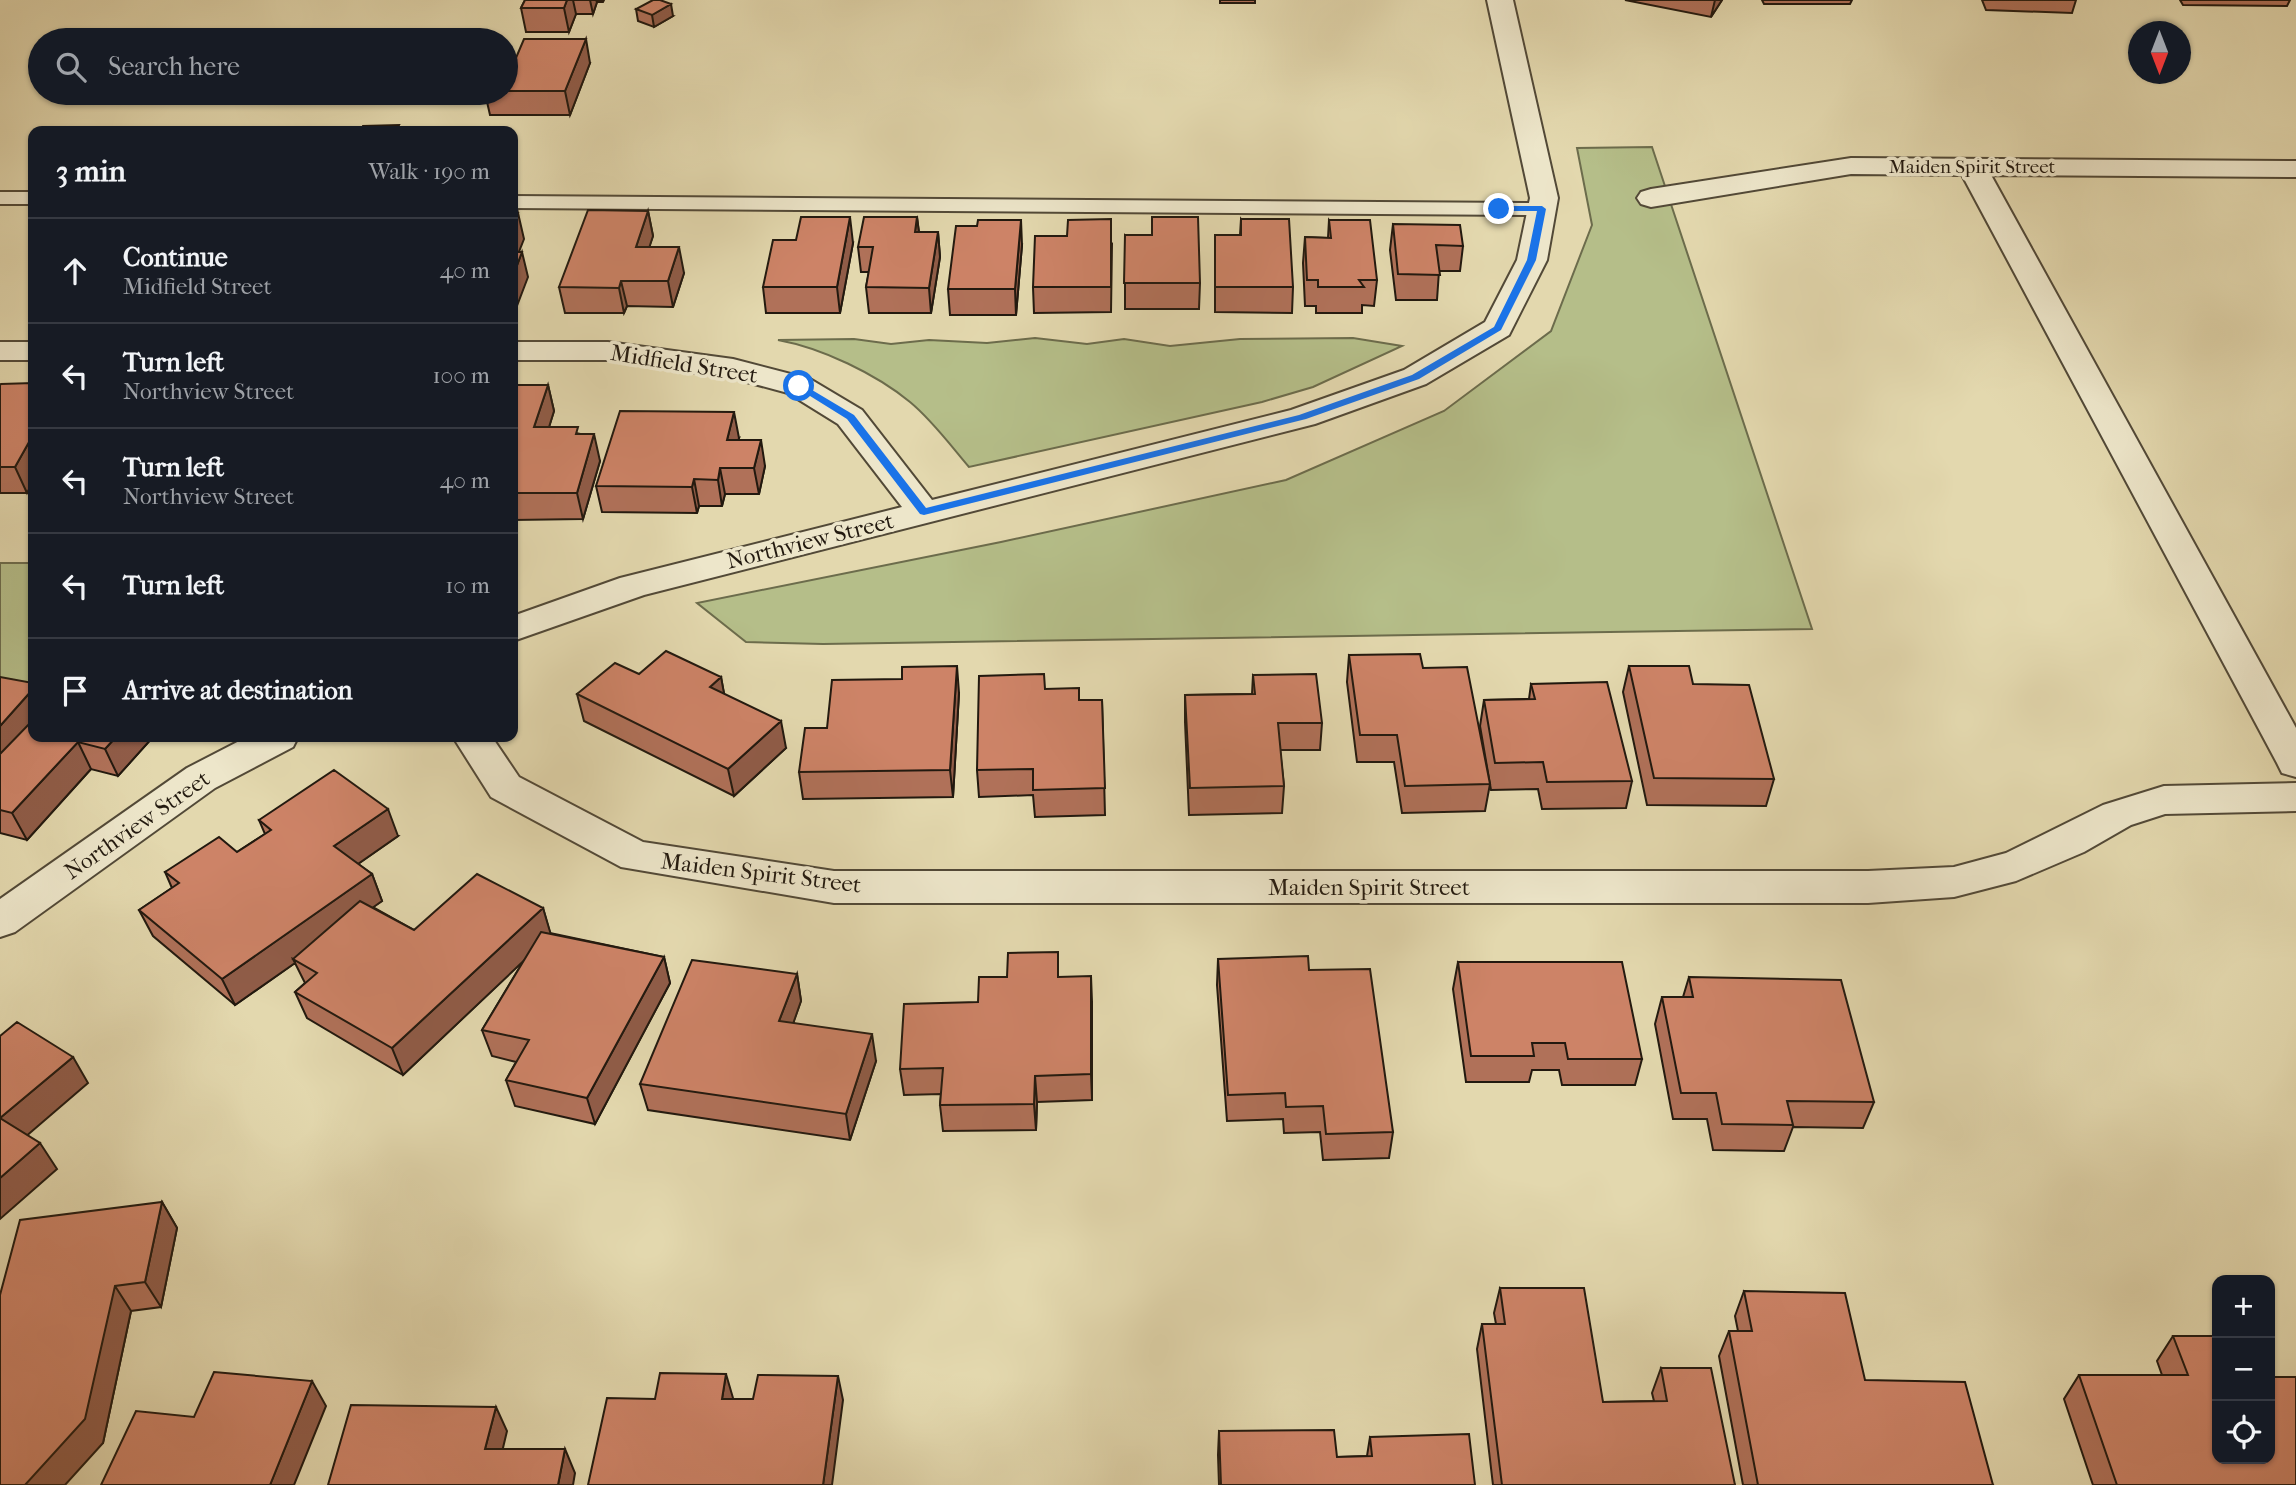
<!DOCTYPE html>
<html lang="en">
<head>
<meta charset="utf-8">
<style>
	:root { --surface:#171b24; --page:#20242c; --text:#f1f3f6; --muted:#9ea1a6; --line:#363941 }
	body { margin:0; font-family:"IM FELL French Canon",serif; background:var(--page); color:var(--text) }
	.controls { position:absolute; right:21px; bottom:21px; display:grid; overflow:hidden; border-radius:14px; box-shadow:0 2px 5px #0004 }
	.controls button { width:63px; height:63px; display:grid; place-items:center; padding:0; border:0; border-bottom:2px solid var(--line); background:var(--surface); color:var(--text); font:35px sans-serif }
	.compass { position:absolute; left:2128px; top:21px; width:63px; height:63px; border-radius:50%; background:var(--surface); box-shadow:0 2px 5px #0004; rotate:180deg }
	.stop { position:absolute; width:21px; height:21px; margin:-16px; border:5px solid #1a73e8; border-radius:50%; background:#fff }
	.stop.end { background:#1a73e8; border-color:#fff; box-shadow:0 2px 7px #0008 }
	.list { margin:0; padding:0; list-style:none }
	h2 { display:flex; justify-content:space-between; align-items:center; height:91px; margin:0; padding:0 28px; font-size:30px }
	h2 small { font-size:23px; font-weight:400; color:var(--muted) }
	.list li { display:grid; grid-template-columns:46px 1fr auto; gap:21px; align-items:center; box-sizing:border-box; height:105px; padding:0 28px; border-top:2px solid var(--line) }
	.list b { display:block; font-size:26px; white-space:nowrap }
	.list p { margin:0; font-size:23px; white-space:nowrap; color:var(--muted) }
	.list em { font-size:23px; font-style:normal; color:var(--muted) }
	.icon { flex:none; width:38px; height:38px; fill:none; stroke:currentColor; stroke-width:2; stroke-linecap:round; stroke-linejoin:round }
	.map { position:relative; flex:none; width:2296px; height:1485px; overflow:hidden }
	.search { position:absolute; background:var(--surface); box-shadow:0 2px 5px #0004; left:28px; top:28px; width:490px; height:77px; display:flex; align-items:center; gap:18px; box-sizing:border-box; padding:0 24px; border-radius:38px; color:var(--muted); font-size:26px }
	.panel { position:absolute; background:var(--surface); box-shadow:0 2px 5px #0004; left:28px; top:126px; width:490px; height:616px; border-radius:14px }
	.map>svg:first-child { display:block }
	.green { fill:#b5be89; stroke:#6c6c4c; stroke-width:2 }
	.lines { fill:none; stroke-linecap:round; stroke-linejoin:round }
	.service-casing { stroke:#524937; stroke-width:4 }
	.minor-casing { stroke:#524937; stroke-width:4 }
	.service { fill:#ede6ca; fill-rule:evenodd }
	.minor { fill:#ede6ca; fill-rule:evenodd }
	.wall { fill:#b07159; stroke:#22190f; stroke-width:2 }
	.shaded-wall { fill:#905c48; stroke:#22190f; stroke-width:2 }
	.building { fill:#cd8367; stroke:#22190f; stroke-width:2 }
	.route { fill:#1a73e8 }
	.labels { text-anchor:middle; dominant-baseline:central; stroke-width:7; stroke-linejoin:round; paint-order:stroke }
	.far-street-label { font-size:19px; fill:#22190f; stroke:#ede6ca }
	.street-label { font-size:23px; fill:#22190f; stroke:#ede6ca }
</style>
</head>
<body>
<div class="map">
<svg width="2296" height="1485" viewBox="0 0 2296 1485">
	<rect width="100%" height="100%" fill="#e3d8ae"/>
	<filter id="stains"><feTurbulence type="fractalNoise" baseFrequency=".00286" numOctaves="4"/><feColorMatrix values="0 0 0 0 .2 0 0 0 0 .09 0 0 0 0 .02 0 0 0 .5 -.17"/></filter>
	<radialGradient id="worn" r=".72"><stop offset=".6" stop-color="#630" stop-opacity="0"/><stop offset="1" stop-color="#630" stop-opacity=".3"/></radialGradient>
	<path class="green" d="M 1652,147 L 1812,629 L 823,644 L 746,642 L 697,603 L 1001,542 L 1286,480 L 1444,411 L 1551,331 L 1592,225 L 1577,148 Z
		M 1035,338 L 1087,344 L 1124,339 L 1170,346 L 1240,339 L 1353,338 L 1402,346 L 1313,387 L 1262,402 L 969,467 C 951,446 932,420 910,402 C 876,374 822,348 778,340 L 854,339 L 891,344 L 929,340 L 987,343 Z
		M 0,563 L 33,563 L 33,693 L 0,688 Z"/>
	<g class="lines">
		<defs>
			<path id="service" d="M 0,192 L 33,192 L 33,204 L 0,204 Z
				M 513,196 L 1542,203 L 1549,205 L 1552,209 L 1549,213 L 1542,215 L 513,208 Z"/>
			<path id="minor" d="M 1487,0 L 1513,0 L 1558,198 L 1547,260 L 1509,335 L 1426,384 L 1315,424 L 644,595 L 513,641 L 513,616 L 620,578 L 902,507 L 838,424 L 788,393 L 732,378 L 608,360 L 513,360 L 513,342 L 608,342 L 733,359 L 810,379 L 862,410 L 932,500 L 1291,410 L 1404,370 L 1485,322 L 1517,260 L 1530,198 Z
				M 1851,158 L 2296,161 L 2296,177 L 1991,175 L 2296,728 L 2296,777 L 2282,773 L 2277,763 L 1962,175 L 1851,174 L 1651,207 L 1641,204 L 1637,198 L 1641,192 L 1651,189 Z
				M 0,342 L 33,342 L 33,360 L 0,360 Z
				M 247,737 L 298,737 L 293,747 L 215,788 L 15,932 L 0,937 L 0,899 L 187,768 Z
				M 453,737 L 492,737 L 519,777 L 643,842 L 834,871 L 1868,871 L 1954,867 L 2006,853 L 2103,805 L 2164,786 L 2296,783 L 2296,811 L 2165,814 L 2131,825 L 2084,852 L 2016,881 L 1954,897 L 1868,903 L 834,903 L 621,867 L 491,797 Z"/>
		</defs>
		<use href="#service" class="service-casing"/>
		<use href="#minor" class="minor-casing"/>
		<use href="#service" class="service"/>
		<use href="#minor" class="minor"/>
	</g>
	<path class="wall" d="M 525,0 L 604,0 L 603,2 L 597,2 L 593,14 L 576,14 L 569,32 L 526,32 L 521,8 Z
		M 1220,0 L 1255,0 L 1255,3 L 1220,3 Z
		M 1625,0 L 1722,0 L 1711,17 Z
		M 1762,0 L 1852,0 L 1850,4 L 1764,4 Z
		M 1982,0 L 2076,0 L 2072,13 L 1986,10 Z
		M 2180,0 L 2290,0 L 2287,6 L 2183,5 Z
		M 636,9 L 673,16 L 654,27 L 638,21 Z
		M 590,63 L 570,115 L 490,115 L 485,93 L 506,93 L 506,65 Z
		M 648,211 L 653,236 L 649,247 L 684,273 L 673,307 L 627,306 L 624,313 L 565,313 L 559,287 Z
		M 917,217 L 919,232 L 938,232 L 940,257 L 931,313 L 869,313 L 866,287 L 869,272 L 861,272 L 858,247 Z
		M 1241,219 L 1293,287 L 1292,313 L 1215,312 L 1215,235 L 1240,235 Z
		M 1329,220 L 1377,280 L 1374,306 L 1362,305 L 1362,313 L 1316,313 L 1316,306 L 1305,306 L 1303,263 L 1305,237 L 1328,238 Z
		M 1393,224 L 1463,246 L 1460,271 L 1439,271 L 1437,300 L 1396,300 L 1390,250 Z
		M 1125,235 L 1200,283 L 1199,309 L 1125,309 Z
		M 853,243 L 840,313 L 766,313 L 763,287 Z
		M 1112,244 L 1111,312 L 1034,313 L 1033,287 Z
		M 1022,245 L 1016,315 L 950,315 L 948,289 Z
		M 0,385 L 27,493 L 0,493 Z
		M 513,385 L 548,385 L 554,411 L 549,427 L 580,434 L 600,461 L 583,519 L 513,520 Z
		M 739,438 L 738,440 L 765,466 L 759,494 L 725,494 L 722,506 L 699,506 L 697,513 L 602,512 L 596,486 Z
		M 1349,655 L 1423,668 L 1490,784 L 1485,811 L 1402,813 L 1394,762 L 1357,762 L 1347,682 Z
		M 1629,666 L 1693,684 L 1774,779 L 1766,806 L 1647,805 L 1623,692 Z
		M 639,674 L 721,677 L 724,694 L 786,748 L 734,796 L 584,721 L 577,694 Z
		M 1253,675 L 1322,723 L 1320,750 L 1280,750 L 1284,786 L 1282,813 L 1189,815 L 1185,722 L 1185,695 L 1252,694 Z
		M 0,677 L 33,737 L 153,737 L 118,776 L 91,769 L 27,840 L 0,833 Z
		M 1531,684 L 1632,781 L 1626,808 L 1542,809 L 1538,789 L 1491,790 L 1480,726 L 1484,700 L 1529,699 Z
		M 1045,689 L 1079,700 L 1102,700 L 1105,815 L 1035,817 L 1033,795 L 979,797 L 977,770 Z
		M 959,693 L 953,797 L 803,799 L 799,772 L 827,728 Z
		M 259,820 L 398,836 L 358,864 L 372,874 L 382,901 L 373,907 L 414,930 L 543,908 L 550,933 L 664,957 L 670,983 L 595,1124 L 515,1106 L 506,1080 L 516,1062 L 492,1056 L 482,1030 L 524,960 L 403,1075 L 307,1018 L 295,992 L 305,983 L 295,963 L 235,1005 L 153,936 L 139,910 L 172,888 L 165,872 L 237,852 L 265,834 Z
		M 1218,959 L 1309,970 L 1393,1132 L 1389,1158 L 1323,1160 L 1320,1132 L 1284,1133 L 1283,1119 L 1227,1121 L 1217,985 Z
		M 1458,962 L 1642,1059 L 1635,1085 L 1562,1085 L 1559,1070 L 1532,1070 L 1529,1082 L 1466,1082 L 1453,989 Z
		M 797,974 L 801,1001 L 793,1023 L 876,1061 L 850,1140 L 648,1110 L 640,1084 Z
		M 1059,977 L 1092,1002 L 1092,1100 L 1037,1102 L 1036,1130 L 943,1131 L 940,1105 L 941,1094 L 904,1095 L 900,1069 L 978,1002 Z
		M 1689,977 L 1874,1102 L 1863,1128 L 1793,1127 L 1784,1151 L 1713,1150 L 1707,1119 L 1673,1119 L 1655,1024 L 1662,997 L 1683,997 Z
		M 162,1202 L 177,1228 L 161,1307 L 131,1311 L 103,1443 L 0,1485 Z
		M 1500,1288 L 1603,1402 L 1654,1401 L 1652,1393 L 1661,1368 L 1735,1485 L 1493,1485 L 1477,1349 L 1482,1324 L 1496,1324 L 1494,1313 Z
		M 1744,1291 L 1865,1380 L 1993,1485 L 1743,1485 L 1719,1356 L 1729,1331 L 1738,1331 L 1735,1316 Z
		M 2173,1336 L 2217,1336 L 2217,1459 L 2296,1485 L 2093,1485 L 2064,1399 L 2079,1375 L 2162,1375 L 2157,1361 Z
		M 1219,1431 L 1337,1457 L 1367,1456 L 1370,1437 L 1475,1485 L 1219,1485 L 1218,1455 Z"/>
	<path class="shaded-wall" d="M 567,0 L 573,0 L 576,14 L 569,32 L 564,8 Z
		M 590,0 L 596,0 L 597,2 L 593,14 Z
		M 1715,0 L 1722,0 L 1711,17 Z
		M 671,4 L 673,16 L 654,27 L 652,15 Z
		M 586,39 L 590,63 L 570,115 L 565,91 Z
		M 648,211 L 653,236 L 641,273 L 636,247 Z
		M 518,213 L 524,239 L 513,267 L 513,227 Z
		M 850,217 L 853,243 L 840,313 L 837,287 Z
		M 917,217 L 920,242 L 915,232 Z
		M 1021,220 L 1022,245 L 1016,315 L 1015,289 Z
		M 938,232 L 940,257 L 931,313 L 929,288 Z
		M 679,247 L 684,273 L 673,307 L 668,281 Z
		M 522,252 L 528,277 L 515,311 L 513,302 L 513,276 Z
		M 621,281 L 627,306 L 624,313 L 619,288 Z
		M 548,385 L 554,411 L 541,453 L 534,427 Z
		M 734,412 L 739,438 L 732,466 L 727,440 Z
		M 594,434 L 600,461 L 583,519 L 577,493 Z
		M 33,435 L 33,482 L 27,493 L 15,467 Z
		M 761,440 L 765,466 L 759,494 L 754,468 Z
		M 720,468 L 725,494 L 722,506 L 718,480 Z
		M 694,479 L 699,506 L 697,513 L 692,487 Z
		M 957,666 L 959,693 L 953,797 L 950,770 Z
		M 721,677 L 726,704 L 710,687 Z
		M 33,689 L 33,731 L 0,769 L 0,726 Z
		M 781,721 L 786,748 L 734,796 L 728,769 Z
		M 116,737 L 153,737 L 118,776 L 105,749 Z
		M 78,742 L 91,769 L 27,840 L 12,813 Z
		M 388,809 L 398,836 L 345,873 L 334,846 Z
		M 372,874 L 382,901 L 298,961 L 293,959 L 295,963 L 235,1005 L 222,979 Z
		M 543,908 L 551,935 L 403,1075 L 392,1048 Z
		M 664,957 L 670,983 L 595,1124 L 587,1098 Z
		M 797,974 L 801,1001 L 785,1047 L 779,1021 Z
		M 1091,976 L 1092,1002 L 1092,1100 L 1091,1074 Z
		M 872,1034 L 876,1061 L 850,1140 L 846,1114 Z
		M 73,1057 L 88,1083 L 17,1144 L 0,1118 Z
		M 1035,1076 L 1037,1102 L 1036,1130 L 1034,1104 Z
		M 40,1143 L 57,1169 L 0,1219 L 0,1178 Z
		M 162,1202 L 177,1228 L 161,1307 L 145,1282 Z
		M 115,1286 L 131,1311 L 103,1443 L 65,1485 L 25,1485 Z
		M 726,1374 L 733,1398 L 729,1423 L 722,1399 Z
		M 838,1376 L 843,1400 L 832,1485 L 823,1485 Z
		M 312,1381 L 326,1406 L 294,1485 L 270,1485 Z
		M 496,1407 L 507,1431 L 497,1473 L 485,1449 Z
		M 565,1449 L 575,1473 L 573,1485 L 558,1485 Z"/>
	<path class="building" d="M 525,0 L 567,0 L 564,8 L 521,8 Z
		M 653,0 L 660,0 L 671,4 L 652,15 L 636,9 Z
		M 524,39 L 586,39 L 565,91 L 506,91 L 506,65 L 513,65 Z
		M 399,125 L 396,131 L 361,131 L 363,126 Z
		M 588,210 L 648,211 L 636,247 L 679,247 L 668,281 L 621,281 L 619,288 L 559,287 Z
		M 513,213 L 518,213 L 513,227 Z
		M 801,217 L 850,217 L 837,287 L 763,287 L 773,240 L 796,240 Z
		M 864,217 L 917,217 L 915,232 L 938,232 L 929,288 L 866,287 L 873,247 L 858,247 Z
		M 1152,217 L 1198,217 L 1200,283 L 1124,283 L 1125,235 L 1152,235 Z
		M 1111,219 L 1111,287 L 1033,287 L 1035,236 L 1067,236 L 1068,220 Z
		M 1241,219 L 1289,219 L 1293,287 L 1215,287 L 1215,235 L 1241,235 Z
		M 978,220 L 1021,220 L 1015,289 L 948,289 L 956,226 L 977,226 Z
		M 1329,220 L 1370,220 L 1377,280 L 1359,280 L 1364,287 L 1318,287 L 1318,280 L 1307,280 L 1305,237 L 1331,238 Z
		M 1393,224 L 1460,225 L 1463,246 L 1436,245 L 1440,275 L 1398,274 Z
		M 513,252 L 522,252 L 513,276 Z
		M 33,383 L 33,435 L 15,467 L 0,467 L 0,385 L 1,384 Z
		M 513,385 L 548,385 L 534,427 L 578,427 L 576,434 L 594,434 L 577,493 L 513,493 Z
		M 620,411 L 734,412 L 727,440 L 761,440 L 754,468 L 720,468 L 718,480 L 694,479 L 692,487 L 596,486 Z
		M 666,651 L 721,677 L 710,687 L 781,721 L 728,769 L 577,694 L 615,663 L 639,674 Z
		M 1420,654 L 1423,668 L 1467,667 L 1490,784 L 1405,786 L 1397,735 L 1360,735 L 1349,655 Z
		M 957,666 L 950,770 L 799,772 L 805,728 L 827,728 L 832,680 L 902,679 L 902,667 Z
		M 1629,666 L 1689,666 L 1693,684 L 1749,685 L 1774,779 L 1654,778 Z
		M 1044,674 L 1045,689 L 1079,688 L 1079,700 L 1102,700 L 1105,788 L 1033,790 L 1033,769 L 977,770 L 979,676 Z
		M 1316,674 L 1322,723 L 1278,723 L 1284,786 L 1190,788 L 1185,695 L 1255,694 L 1253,675 Z
		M 0,677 L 33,683 L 33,689 L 0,726 Z
		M 1607,682 L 1632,781 L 1547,782 L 1543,762 L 1495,763 L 1484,700 L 1535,699 L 1531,684 Z
		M 33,720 L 33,737 L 116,737 L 105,749 L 78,742 L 12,813 L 0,810 L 0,754 Z
		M 334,770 L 388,809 L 334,846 L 372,874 L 222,979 L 139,910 L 179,883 L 165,872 L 219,837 L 237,852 L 271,830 L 259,820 Z
		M 477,874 L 543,908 L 392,1048 L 295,992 L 317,973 L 293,959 L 360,901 L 414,930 Z
		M 541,932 L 664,957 L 587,1098 L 506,1080 L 529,1040 L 482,1030 Z
		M 1058,952 L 1058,977 L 1091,976 L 1091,1074 L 1035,1076 L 1034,1104 L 940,1105 L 943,1068 L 900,1069 L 904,1004 L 978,1002 L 979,977 L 1007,977 L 1008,953 Z
		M 1308,956 L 1309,970 L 1370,969 L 1393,1132 L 1326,1134 L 1323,1106 L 1286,1107 L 1285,1093 L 1228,1095 L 1218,959 Z
		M 692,960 L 797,974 L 779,1021 L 872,1034 L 846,1114 L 640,1084 Z
		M 1458,962 L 1622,962 L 1642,1059 L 1568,1059 L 1565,1043 L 1532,1043 L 1534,1056 L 1471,1056 Z
		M 1689,977 L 1841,980 L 1874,1102 L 1787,1101 L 1793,1125 L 1722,1124 L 1716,1093 L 1681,1093 L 1662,997 L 1693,997 Z
		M 17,1022 L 73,1057 L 0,1118 L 40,1143 L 0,1178 L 0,1036 Z
		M 162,1202 L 145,1282 L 115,1286 L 85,1419 L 25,1485 L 0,1485 L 0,1295 L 20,1220 Z
		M 1500,1288 L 1584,1288 L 1603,1402 L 1667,1401 L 1661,1368 L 1711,1368 L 1735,1485 L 1502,1485 L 1482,1324 L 1505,1324 Z
		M 1744,1291 L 1845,1293 L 1865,1380 L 1965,1382 L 1993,1485 L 1758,1485 L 1729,1331 L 1752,1331 Z
		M 2173,1336 L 2217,1336 L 2217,1459 L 2270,1459 L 2270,1377 L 2296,1377 L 2296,1485 L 2117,1485 L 2079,1375 L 2188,1375 Z
		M 214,1372 L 312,1381 L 270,1485 L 101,1485 L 136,1411 L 194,1417 Z
		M 660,1373 L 726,1374 L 722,1399 L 753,1399 L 758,1375 L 838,1376 L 823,1485 L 588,1485 L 607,1398 L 655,1399 Z
		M 351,1405 L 496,1407 L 485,1449 L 565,1449 L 558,1485 L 328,1485 Z
		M 1334,1430 L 1337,1457 L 1372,1456 L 1370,1437 L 1469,1434 L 1475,1485 L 1221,1485 L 1219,1431 Z"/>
	<path class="route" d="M 1499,206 L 1542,206 L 1546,209 L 1536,260 L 1501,330 L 1419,379 L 1306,419 L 924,515 L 920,514 L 847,419 L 794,386 L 802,384 L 854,415 L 926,508 L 1299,415 L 1412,375 L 1494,327 L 1527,260 L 1537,211 L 1496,211 Z"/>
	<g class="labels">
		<g class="far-street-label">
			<text x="1972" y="167">Maiden Spirit Street</text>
		</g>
		<g class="street-label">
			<text transform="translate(684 364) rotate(9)">Midfield Street</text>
			<text transform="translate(810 541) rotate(-14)">Northview Street</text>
			<text transform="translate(137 825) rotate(-35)">Northview Street</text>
			<text transform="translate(761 873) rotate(7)">Maiden Spirit Street</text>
			<text x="1369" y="887">Maiden Spirit Street</text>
		</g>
	</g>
	<rect width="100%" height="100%" filter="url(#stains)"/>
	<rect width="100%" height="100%" fill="url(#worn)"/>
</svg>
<div class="controls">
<button>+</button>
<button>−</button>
<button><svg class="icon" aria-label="locate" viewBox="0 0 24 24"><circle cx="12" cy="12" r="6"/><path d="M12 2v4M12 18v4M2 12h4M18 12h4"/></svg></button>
</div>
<svg class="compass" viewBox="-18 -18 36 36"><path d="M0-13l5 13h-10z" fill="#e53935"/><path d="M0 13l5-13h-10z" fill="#9ea1a6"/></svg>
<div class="stop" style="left:799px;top:386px"></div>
<div class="stop end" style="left:1499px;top:209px"></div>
<div class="search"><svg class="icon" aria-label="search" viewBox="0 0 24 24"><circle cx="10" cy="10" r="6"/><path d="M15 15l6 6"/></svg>Search here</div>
<section class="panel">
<h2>3 min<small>Walk · 190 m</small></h2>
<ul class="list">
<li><svg class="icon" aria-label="ahead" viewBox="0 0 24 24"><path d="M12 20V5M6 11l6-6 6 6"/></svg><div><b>Continue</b><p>Midfield Street</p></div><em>40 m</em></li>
<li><svg class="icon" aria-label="left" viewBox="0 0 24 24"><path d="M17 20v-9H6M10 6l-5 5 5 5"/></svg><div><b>Turn left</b><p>Northview Street</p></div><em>100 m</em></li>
<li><svg class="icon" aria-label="left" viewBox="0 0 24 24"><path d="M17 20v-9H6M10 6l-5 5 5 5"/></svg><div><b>Turn left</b><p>Northview Street</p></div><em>40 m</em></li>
<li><svg class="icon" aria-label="left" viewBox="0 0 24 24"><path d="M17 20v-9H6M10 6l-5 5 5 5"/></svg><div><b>Turn left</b></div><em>10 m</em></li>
<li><svg class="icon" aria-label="arrive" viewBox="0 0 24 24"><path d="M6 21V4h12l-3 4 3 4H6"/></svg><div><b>Arrive at destination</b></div></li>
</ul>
</section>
</div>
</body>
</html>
